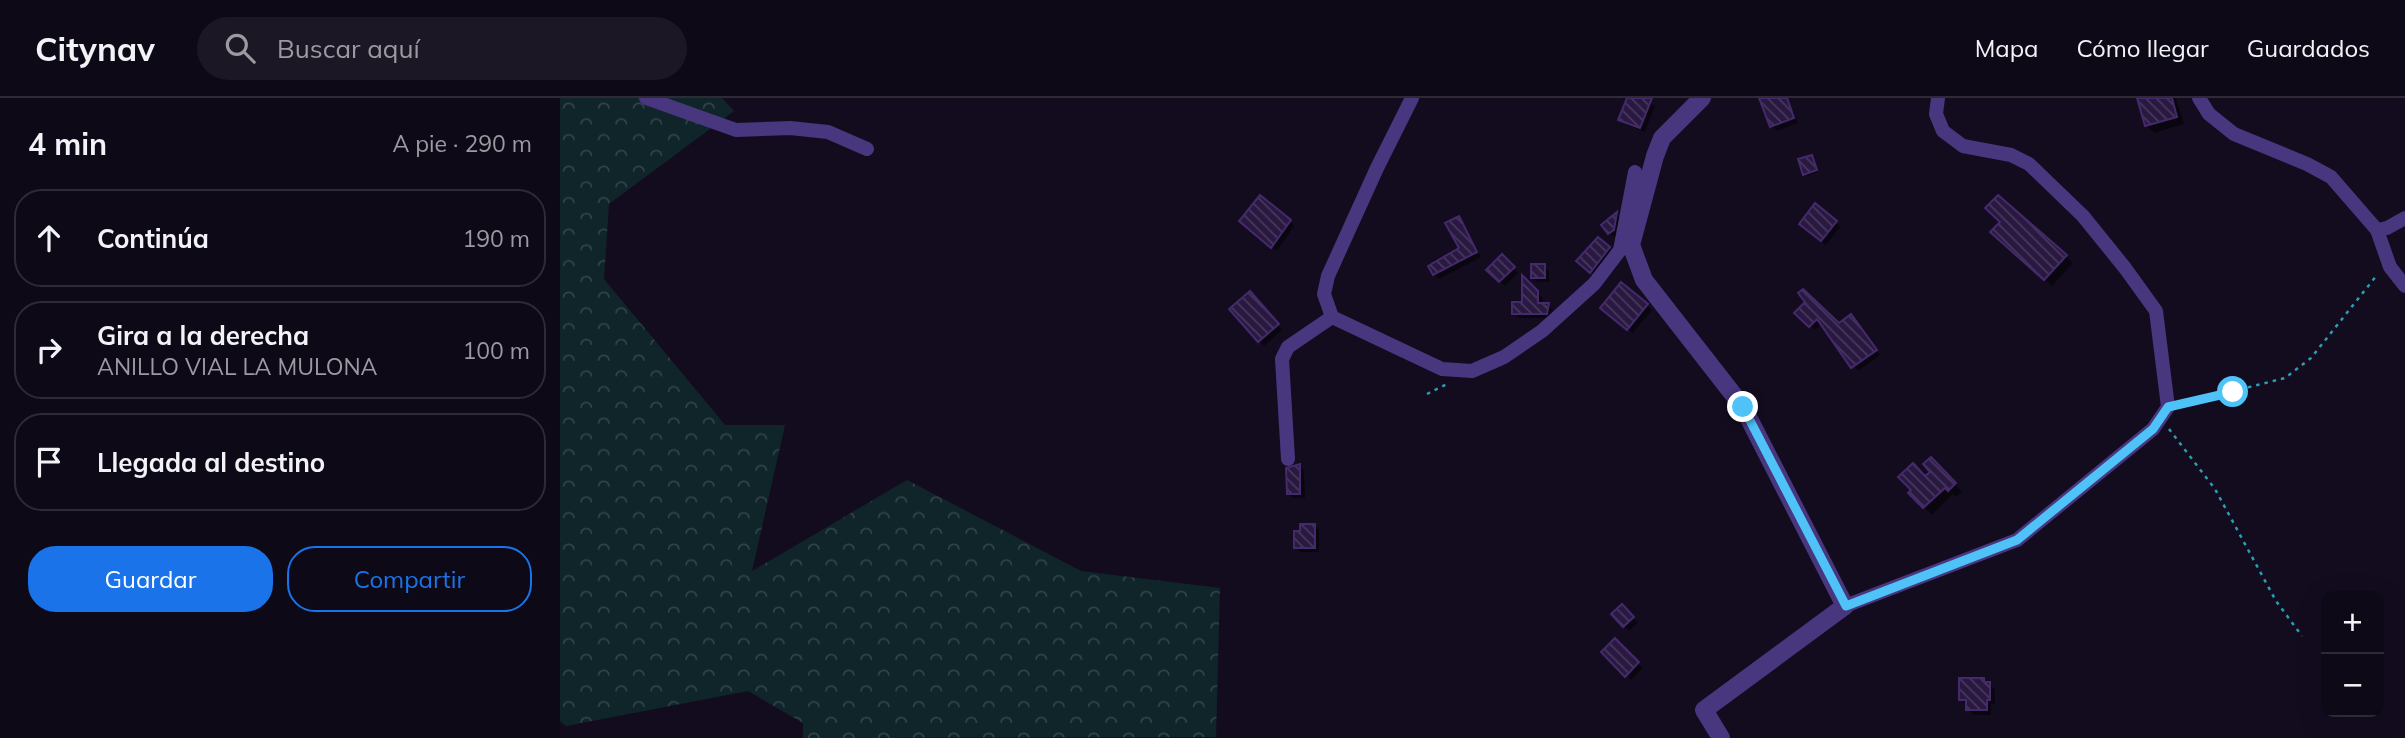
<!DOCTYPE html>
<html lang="es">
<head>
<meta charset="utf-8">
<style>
	:root { --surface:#0e0917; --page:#1c1724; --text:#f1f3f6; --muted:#9b9aa1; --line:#2e2a36; --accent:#1a73e8 }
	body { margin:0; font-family:Mulish,sans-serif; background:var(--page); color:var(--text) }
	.controls { position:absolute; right:21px; bottom:21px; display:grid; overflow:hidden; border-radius:14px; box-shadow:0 7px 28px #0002 }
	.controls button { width:63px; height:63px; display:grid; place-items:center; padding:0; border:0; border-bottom:2px solid var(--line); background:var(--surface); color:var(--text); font:35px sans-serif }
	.stop { position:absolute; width:21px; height:21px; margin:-16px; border:5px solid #4fc3f7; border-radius:50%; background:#fff }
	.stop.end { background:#4fc3f7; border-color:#fff; box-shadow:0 2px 7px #0008 }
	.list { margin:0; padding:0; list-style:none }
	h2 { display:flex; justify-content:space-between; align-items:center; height:91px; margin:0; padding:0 28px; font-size:30px }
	h2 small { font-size:23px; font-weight:400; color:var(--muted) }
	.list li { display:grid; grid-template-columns:46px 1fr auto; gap:21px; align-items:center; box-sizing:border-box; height:98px; margin:0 14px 14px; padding:0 14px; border:2px solid var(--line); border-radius:28px }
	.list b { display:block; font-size:26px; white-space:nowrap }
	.list p { margin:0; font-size:23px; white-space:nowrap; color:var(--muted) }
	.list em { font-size:23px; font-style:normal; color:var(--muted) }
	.actions { display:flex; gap:14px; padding:21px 28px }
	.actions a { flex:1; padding:16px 0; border:2px solid var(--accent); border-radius:28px; text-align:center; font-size:24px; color:var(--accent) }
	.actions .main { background:var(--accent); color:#fff }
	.icon { flex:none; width:38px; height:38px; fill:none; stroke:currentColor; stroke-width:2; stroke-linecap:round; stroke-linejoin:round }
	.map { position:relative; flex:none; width:1845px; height:640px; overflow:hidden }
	header { display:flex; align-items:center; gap:42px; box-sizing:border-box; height:98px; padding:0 35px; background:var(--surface); border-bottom:2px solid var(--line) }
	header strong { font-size:33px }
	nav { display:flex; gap:38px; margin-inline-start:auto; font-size:24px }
	.search { width:490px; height:63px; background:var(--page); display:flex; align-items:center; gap:18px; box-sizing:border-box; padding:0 24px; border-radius:38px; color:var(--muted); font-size:26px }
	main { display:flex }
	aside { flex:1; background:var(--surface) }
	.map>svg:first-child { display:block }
	.forest { fill:url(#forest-crowns) }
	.shadow { fill:#0007 }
	.building { fill:url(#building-back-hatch); stroke:#45296d; stroke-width:2 }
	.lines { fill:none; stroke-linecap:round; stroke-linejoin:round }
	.path { stroke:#2b9db2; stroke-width:2.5; stroke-dasharray:3.5 5; stroke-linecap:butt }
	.minor { stroke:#48367f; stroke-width:14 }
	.tertiary { stroke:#48367f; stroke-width:18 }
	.route { stroke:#4fc3f7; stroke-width:9 }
</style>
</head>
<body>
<header>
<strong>Citynav</strong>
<div class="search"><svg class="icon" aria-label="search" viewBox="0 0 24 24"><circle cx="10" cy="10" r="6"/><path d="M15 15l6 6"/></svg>Buscar aquí</div>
<nav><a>Mapa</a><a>Cómo llegar</a><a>Guardados</a></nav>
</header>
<main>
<aside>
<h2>4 min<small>A pie · 290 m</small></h2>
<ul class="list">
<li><svg class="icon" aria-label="ahead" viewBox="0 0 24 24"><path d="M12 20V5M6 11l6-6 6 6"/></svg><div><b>Continúa</b></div><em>190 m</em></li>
<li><svg class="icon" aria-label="right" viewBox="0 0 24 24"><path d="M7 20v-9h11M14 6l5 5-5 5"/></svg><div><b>Gira a la derecha</b><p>ANILLO VIAL LA MULONA</p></div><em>100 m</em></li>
<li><svg class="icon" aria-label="arrive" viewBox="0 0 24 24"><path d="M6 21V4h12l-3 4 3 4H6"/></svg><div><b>Llegada al destino</b></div></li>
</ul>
<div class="actions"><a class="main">Guardar</a><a>Compartir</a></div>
</aside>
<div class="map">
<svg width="1845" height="640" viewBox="0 0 1845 640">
	<defs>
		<pattern id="forest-crowns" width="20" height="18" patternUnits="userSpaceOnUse" patternTransform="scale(1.75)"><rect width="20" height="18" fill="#0f2529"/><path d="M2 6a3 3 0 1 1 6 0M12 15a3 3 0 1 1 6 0" fill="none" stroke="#314349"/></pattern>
		<pattern id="building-back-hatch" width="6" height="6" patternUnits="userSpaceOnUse" patternTransform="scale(1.75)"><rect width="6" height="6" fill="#291840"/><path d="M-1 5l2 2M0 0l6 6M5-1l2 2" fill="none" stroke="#47385d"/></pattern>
	</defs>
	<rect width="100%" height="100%" fill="#130c1f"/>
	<path class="forest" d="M 0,0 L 162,0 L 174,13 L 49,106 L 44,181 L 165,327 L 225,327 L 192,473 L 347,382 L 521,473 L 660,490 L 656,639 L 243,640 L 243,625 L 188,593 L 6,628 L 0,623 Z"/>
	<path class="shadow" d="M 1069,0 L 1082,0 L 1095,8 L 1085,34 L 1065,26 L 1060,21 Z
		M 1203,0 L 1227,0 L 1238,25 L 1217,33 L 1212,28 Z
		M 1579,0 L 1616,0 L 1624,26 L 1594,35 L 1586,27 Z
		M 1251,59 L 1258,74 L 1247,78 L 1240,63 Z
		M 1057,116 L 1062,121 L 1059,137 L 1055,140 L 1043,127 Z
		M 898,120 L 903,125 L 921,159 L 879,181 L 874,176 L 901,151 Z
		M 730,123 L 734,128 L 717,153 L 686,128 Z
		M 1276,124 L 1280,129 L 1266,147 L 1246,131 Z
		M 1038,141 L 1054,155 L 1036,178 L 1019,162 Z
		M 1440,141 L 1506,158 L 1513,165 L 1492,188 Z
		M 942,159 L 958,175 L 945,188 L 928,172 Z
		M 984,168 L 989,173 L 989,184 L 977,184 L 972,179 Z
		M 964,181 L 983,200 L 983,207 L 988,207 L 993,212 L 992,220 L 959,220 L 954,215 L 964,206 Z
		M 1061,186 L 1092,212 L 1073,235 L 1047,214 Z
		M 695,201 L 722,232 L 704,248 L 699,243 Z
		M 1237,215 L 1253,216 L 1279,227 L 1296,223 L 1320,257 L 1298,273 L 1262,225 L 1255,232 Z
		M 1371,361 L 1402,394 L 1396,399 L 1393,396 L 1372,417 L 1350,395 L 1372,374 Z
		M 739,368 L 744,373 L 745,400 L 733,400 L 728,395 Z
		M 754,427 L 759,432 L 759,454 L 741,454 L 736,449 L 741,435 Z
		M 1062,509 L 1078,525 L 1069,533 L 1054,517 Z
		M 1055,543 L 1083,570 L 1071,582 L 1044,554 Z
		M 1423,582 L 1435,591 L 1435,606 L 1431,606 L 1431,617 L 1413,617 L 1401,601 Z"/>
	<path class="building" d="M 1067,0 L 1092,0 L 1080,30 L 1058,22 Z
		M 1199,0 L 1227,0 L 1234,20 L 1210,29 Z
		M 1577,0 L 1612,0 L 1617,19 L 1585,28 Z
		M 1252,57 L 1257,72 L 1243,77 L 1238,61 Z
		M 700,97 L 731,122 L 711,150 L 679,123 Z
		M 1438,97 L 1507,157 L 1484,182 L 1430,134 L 1440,124 L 1425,110 Z
		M 1255,105 L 1277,123 L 1261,143 L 1239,126 Z
		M 1057,114 L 1054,132 L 1048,136 L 1041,127 Z
		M 899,118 L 917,154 L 873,177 L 868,168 L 899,150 L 885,125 Z
		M 1038,139 L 1050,149 L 1030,175 L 1016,163 Z
		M 942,156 L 955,169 L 939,184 L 926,172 Z
		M 971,166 L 985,166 L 985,180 L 971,180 Z
		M 962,177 L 978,193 L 978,205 L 989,205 L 987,216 L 952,216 L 952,204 L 962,204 Z
		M 1061,184 L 1088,206 L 1067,232 L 1040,210 Z
		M 1243,191 L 1279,225 L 1291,216 L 1317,252 L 1291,270 L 1257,221 L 1249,229 L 1234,215 L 1244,205 L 1248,208 L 1238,195 Z
		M 690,193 L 719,226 L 698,244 L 669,211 Z
		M 1371,359 L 1396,385 L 1388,393 L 1385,390 L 1363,410 L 1348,395 L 1351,392 L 1338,379 L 1353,365 L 1365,378 L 1370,374 L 1363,366 Z
		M 740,366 L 740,396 L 727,396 L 726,370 Z
		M 740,426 L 755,426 L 755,450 L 734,450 L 734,433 L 740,433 Z
		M 1062,506 L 1074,519 L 1063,529 L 1051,516 Z
		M 1055,540 L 1079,564 L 1065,579 L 1041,554 Z
		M 1399,580 L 1424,580 L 1424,584 L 1430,584 L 1430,602 L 1427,602 L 1427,612 L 1406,612 L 1406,602 L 1399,602 Z"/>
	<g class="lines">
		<path class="path" d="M 867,296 L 887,286
			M 1622,306 L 1725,280 L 1751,260 L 1817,177
			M 1609,331 L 1655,391 L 1716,503 L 1742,538"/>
		<path class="minor" d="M 86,0 L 176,32 L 230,30 L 268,34 L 307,51
			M 852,0 L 817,70 L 768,178 L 764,196 L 772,219 L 882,271 L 912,273 L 944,259 L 982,233 L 1034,186 L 1060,152 L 1071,147
			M 1639,0 L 1649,16 L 1674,36 L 1747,66 L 1771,79 L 1817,132 L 1827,130 L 1845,120
			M 1817,132 L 1830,169 L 1845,188
			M 1060,152 L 1075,74
			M 728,361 L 722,261 L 728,249 L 772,219
			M 1285,508 L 1457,442 L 1593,331 L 1608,309 L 1596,213 L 1565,170 L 1523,118 L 1469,66 L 1451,57 L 1403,48 L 1383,33 L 1376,16 L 1378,0"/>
		<path class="tertiary" d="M 1142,0 L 1102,40 L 1095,58 L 1071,147 L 1084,182 L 1183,309 L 1285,508 L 1144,612 L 1161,640"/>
	</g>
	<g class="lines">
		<path class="route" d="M 1183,309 L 1286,508 L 1457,442 L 1593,331 L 1608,309 L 1673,294"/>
	</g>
</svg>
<div class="controls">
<button>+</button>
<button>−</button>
</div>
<div class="stop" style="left:1673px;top:294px"></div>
<div class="stop end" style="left:1183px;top:309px"></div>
</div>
</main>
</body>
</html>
